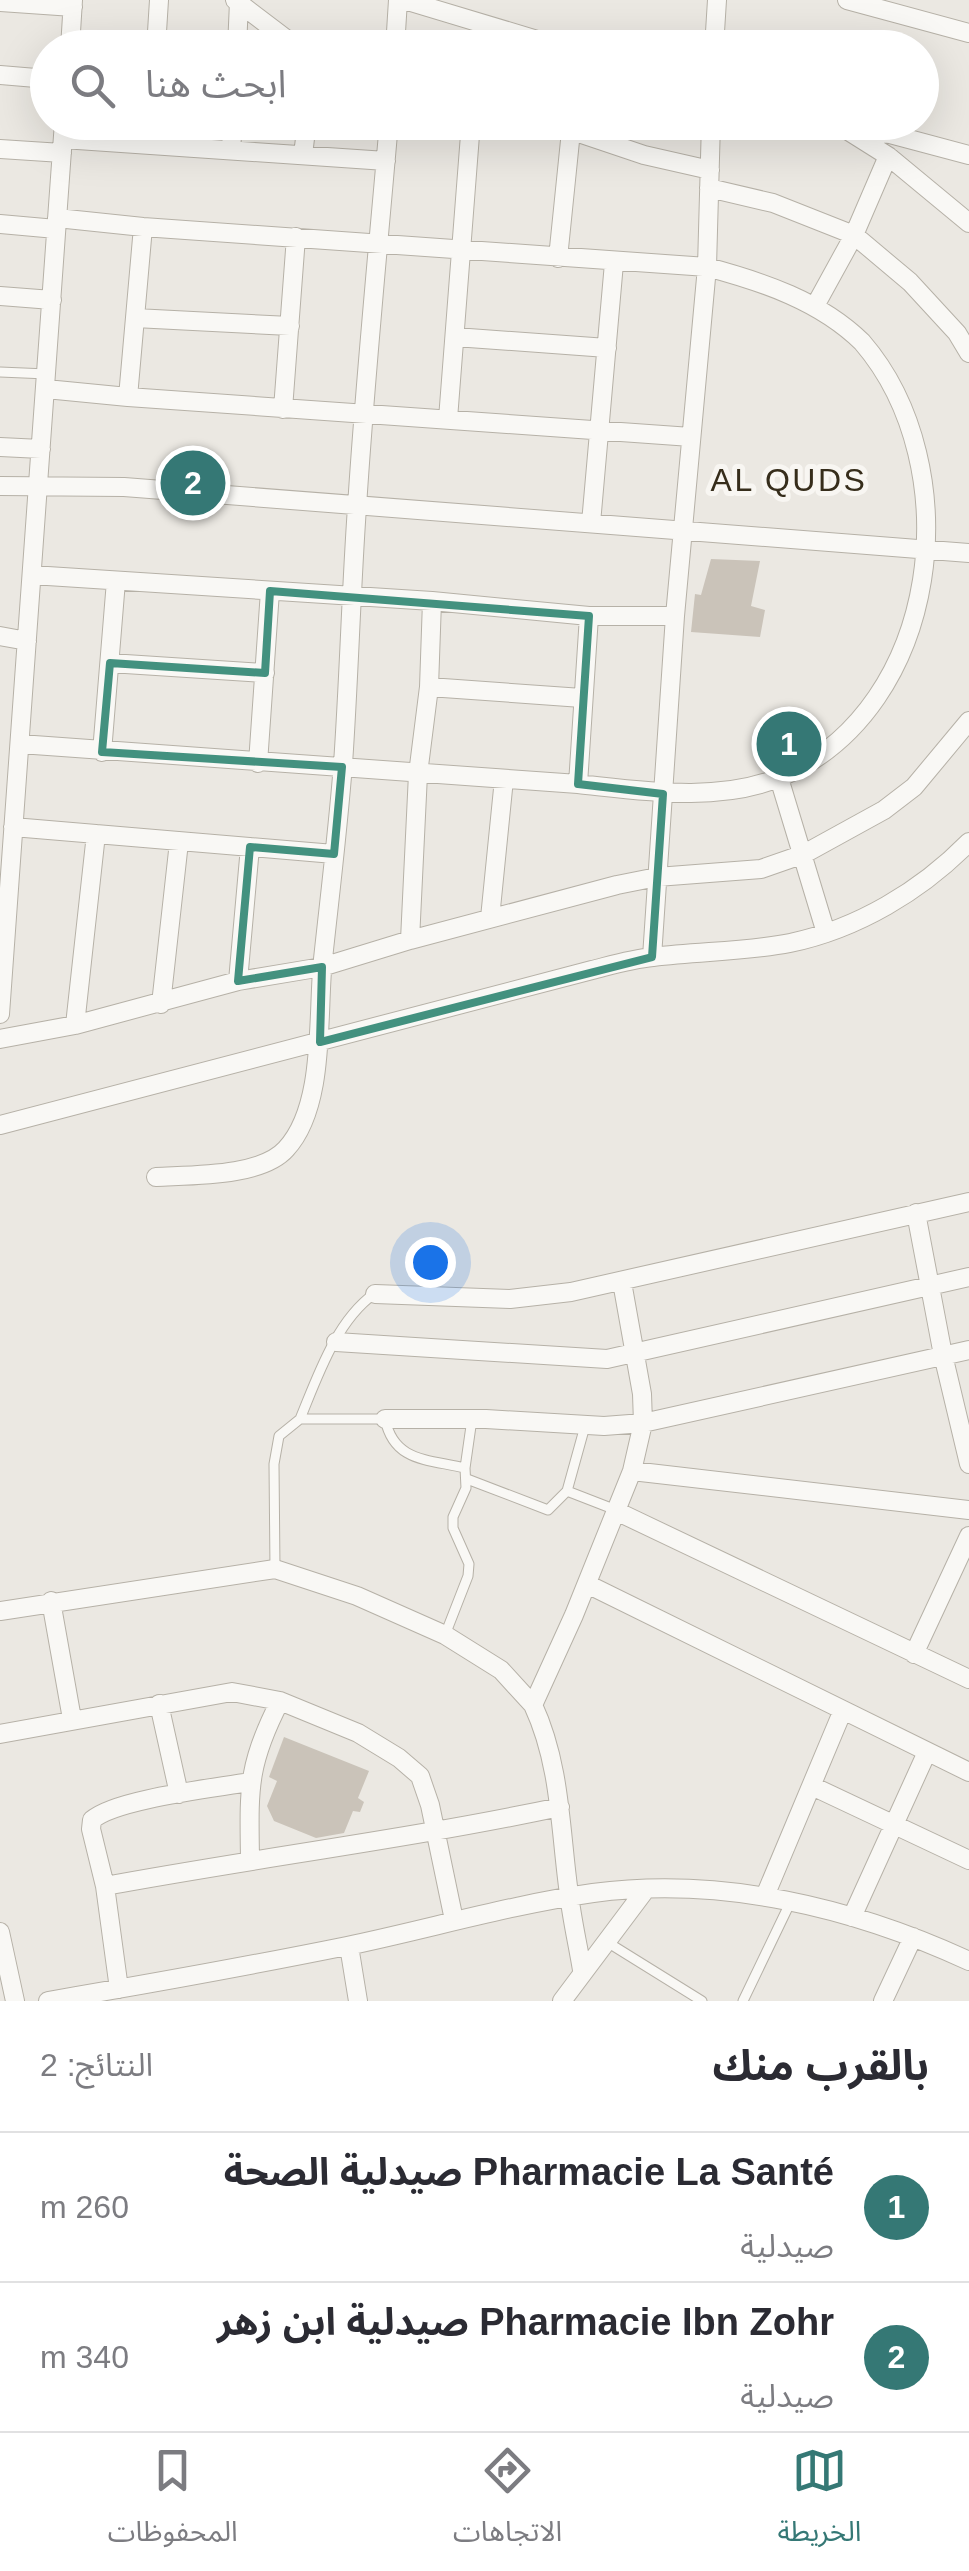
<!DOCTYPE html>
<html lang="ar">
<head>
<meta charset="utf-8">
<style>
	:root { --surface:#fff; --page:#f7f7f7; --text:#2b2b33; --muted:#7c7c81; --line:#e1e1e2; --accent:#357875 }
	body { margin:0; font-family:Helvetica,"Noto Sans Arabic",sans-serif; background:var(--page); color:var(--text); direction:rtl }
	.you { position:absolute; left:430px; top:1262px; width:35px; height:35px; margin:-25px; border:8px solid #fff; border-radius:50%; background:#1a73e8; box-shadow:0 0 0 15px #1a73e833 }
	.badge { display:grid; place-items:center; width:65px; height:65px; border-radius:50%; background:var(--accent); color:#fff; font-size:32px; font-weight:700 }
	.pin { position:absolute; translate:-50% -50%; border:5px solid #fff; box-shadow:0 2px 10px #0006 }
	.list { margin:0; padding:0; list-style:none }
	h2 { display:flex; justify-content:space-between; align-items:center; height:130px; margin:0; padding:0 40px; font-size:42px }
	h2 small { font-size:32px; font-weight:400; color:var(--muted) }
	.list li { display:grid; grid-template-columns:65px 1fr auto; gap:30px; align-items:center; box-sizing:border-box; height:150px; padding:0 40px; border-top:2px solid var(--line) }
	.list b { display:block; font-size:38px; white-space:nowrap }
	.list p { margin:0; font-size:32px; white-space:nowrap; color:var(--muted) }
	.list em { font-size:32px; font-style:normal; color:var(--muted) }
	.icon { flex:none; width:55px; height:55px; fill:none; stroke:currentColor; stroke-width:2; stroke-linecap:round; stroke-linejoin:round }
	.map { position:relative; flex:none; width:969px; height:2001px; overflow:hidden; direction:ltr }
	.search { position:absolute; background:var(--surface); box-shadow:0 10px 40px #0002; left:30px; right:30px; top:30px; height:110px; display:flex; align-items:center; gap:25px; box-sizing:border-box; padding:0 35px; border-radius:55px; color:var(--muted); font-size:38px }
	.sheet { height:430px; background:var(--surface) }
	nav { display:flex; justify-content:space-around; align-items:center; box-sizing:border-box; height:140px; border-top:2px solid var(--line); background:var(--surface); font-size:28px; color:var(--muted) }
	nav a { display:grid; justify-items:center; gap:5px }
	nav .on { color:var(--accent) }
	.map>svg:first-child { display:block }
	.building { fill:#cac3b9 }
	.lines { fill:none; stroke-linecap:round; stroke-linejoin:round }
	.service-casing { stroke:#b6b1a7; stroke-width:11 }
	.minor-casing { stroke:#b6b1a7; stroke-width:20 }
	.service { stroke:#f9f8f5; stroke-width:9 }
	.minor { stroke:#f9f8f5; stroke-width:18 }
	.marked { fill:none; stroke:#43917f; stroke-width:8; stroke-linejoin:round }
	.labels { text-anchor:middle; dominant-baseline:central; stroke-width:10; stroke-linejoin:round; paint-order:stroke }
	.quarter-label { font-size:32px; letter-spacing:2.5px; fill:#362d1b; stroke:#f8f6f2 }
</style>
</head>
<body>
<div class="map">
<svg width="969" height="2001" viewBox="0 0 969 2001">
	<rect width="100%" height="100%" fill="#ebe8e2"/>
	<path class="building" d="M 711,559 L 760,561 L 751,606 L 765,610 L 760,637 L 691,632 L 695,594 L 701,595 Z
		M 284,1737 L 369,1771 L 358,1798 L 364,1802 L 360,1812 L 353,1811 L 344,1833 L 316,1838 L 274,1821 L 267,1806 L 277,1781 L 269,1777 Z"/>
	<g class="lines">
		<defs>
			<path id="service" d="M 0,372 L 47,374
				M 300,1419 C 317,1378 336,1321 374,1294
				M 467,1479 L 548,1510 L 567,1491 L 585,1426
				M 567,1491 L 616,1510
				M 275,1569 L 274,1464 L 279,1436 L 300,1419 L 385,1419 C 394,1462 427,1459 465,1468
				M 445,1635 L 468,1576 L 469,1564 L 453,1528 L 453,1517 L 466,1488 L 465,1468 L 472,1419
				M 607,1942 L 702,2001
				M 743,2001 L 791,1901"/>
			<path id="minor" d="M 235,0 L 298,48
				M 404,0 L 564,48
				M 847,0 L 969,33
				M 0,2 L 73,7
				M 70,48 L 73,0
				M 156,48 L 159,0
				M 237,48 L 239,2
				M 395,48 L 398,0
				M 714,48 L 717,0
				M 0,75 L 48,79
				M 546,122 L 644,155 L 710,170
				M 834,122 L 888,156 L 969,223
				M 852,130 L 890,134 L 969,155
				M 63,139 L 386,161
				M 149,144 L 151,122
				M 0,149 L 62,153
				M 231,150 L 233,122
				M 303,155 L 307,122
				M 709,188 L 773,203 L 854,235 L 910,282 L 957,333 L 969,353
				M 0,224 L 56,229
				M 558,258 L 571,131
				M 0,296 L 52,300
				M 815,306 L 854,235 L 888,156
				M 135,318 L 290,326
				M 455,337 L 607,348
				M 46,389 L 128,397 L 691,437
				M 128,397 L 143,227
				M 283,409 L 296,237
				M 448,419 L 471,122
				M 0,447 L 41,449
				M 0,486 L 124,487 L 969,553
				M 591,523 L 614,263
				M 32,575 L 432,601 L 589,616 L 675,616
				M 0,636 L 27,641
				M 110,663 L 265,673
				M 429,687 L 582,698
				M 20,744 L 578,784 C 644,791 718,803 781,777 C 942,708 969,466 862,342 C 820,301 763,282 707,267 L 143,227 L 57,218
				M 102,752 L 116,581
				M 258,763 L 270,591
				M 779,778 L 826,933
				M 578,784 L 589,616
				M 13,827 L 334,854
				M 490,918 L 504,779
				M 410,940 L 418,774 L 429,687 L 432,601
				M 652,957 L 675,616 L 707,267 L 711,122
				M 238,981 L 250,847
				M 161,1004 L 179,842
				M 0,1014 L 64,122
				M 75,1025 L 96,834
				M 0,1039 L 75,1025 L 238,981 L 322,967 L 410,940 L 617,885 L 657,877 L 761,869 L 804,854 L 884,810 L 914,787 L 969,721
				M 0,1125 L 592,970 C 612,965 632,959 653,957 C 699,951 744,952 790,943 C 857,929 921,891 969,842
				M 156,1177 C 191,1175 261,1177 286,1149 C 326,1106 317,1014 323,959 C 330,894 338,829 343,764 C 349,678 351,592 357,507 C 365,379 378,250 389,122
				M 916,1213 L 943,1355 L 969,1464
				M 375,1294 L 510,1299 L 571,1292 L 969,1202
				M 336,1342 L 607,1359 L 969,1277
				M 385,1419 L 486,1419 L 604,1426 L 643,1423 L 969,1350
				M 632,1471 L 969,1510
				M 616,1511 L 969,1679
				M 587,1584 L 969,1772
				M 51,1601 L 72,1719
				M 0,1611 L 275,1569 L 357,1596 L 445,1635 L 501,1670 L 533,1705
				M 914,1654 L 969,1536
				M 159,1704 L 179,1794
				M 0,1734 L 232,1692 L 280,1701 L 358,1733 L 399,1758 L 420,1776 L 430,1805 L 454,1920
				M 812,1786 L 969,1860
				M 250,1859 C 249,1789 247,1765 280,1701
				M 105,1886 C 256,1858 409,1839 560,1807
				M 765,1896 L 843,1710
				M 852,1917 L 927,1752
				M 0,1932 L 15,2001
				M 349,1946 L 358,2001
				M 582,1970 C 578,1945 572,1920 569,1894 C 560,1830 561,1765 533,1705 L 574,1615 L 632,1471 L 643,1423 L 642,1394 L 622,1282
				M 119,1989 L 105,1886 L 91,1829 L 92,1820 C 115,1799 216,1788 249,1782
				M 48,2001 C 148,1984 248,1966 347,1946 C 429,1929 509,1905 593,1893 C 721,1876 852,1907 969,1961
				M 562,2001 L 646,1889
				M 883,2001 L 913,1937"/>
		</defs>
		<use href="#service" class="service-casing"/>
		<use href="#minor" class="minor-casing"/>
		<use href="#service" class="service"/>
		<use href="#minor" class="minor"/>
	</g>
	<path class="marked" d="M 270,591 L 589,616 L 578,784 L 663,794 L 652,957 L 320,1042 L 322,967 L 238,981 L 250,847 L 334,854 L 342,767 L 102,752 L 110,663 L 265,673 Z"/>
	<g class="labels">
		<g class="quarter-label">
			<text x="789" y="480">AL QUDS</text>
		</g>
	</g>
</svg>
<div class="you"></div>
<div class="pin badge" style="left:789px;top:744px">1</div>
<div class="pin badge" style="left:193px;top:483px">2</div>
<div class="search"><svg class="icon" aria-label="search" viewBox="0 0 24 24"><circle cx="10" cy="10" r="6"/><path d="M15 15l6 6"/></svg>ابحث هنا</div>
</div>
<section class="sheet">
<h2>بالقرب منك<small>النتائج: 2</small></h2>
<ul class="list">
<li><span class="badge">1</span><div><b>Pharmacie La Santé صيدلية الصحة</b><p>صيدلية</p></div><em>260 m</em></li>
<li><span class="badge">2</span><div><b>Pharmacie Ibn Zohr صيدلية ابن زهر</b><p>صيدلية</p></div><em>340 m</em></li>
</ul>
</section>
<nav>
<a class="on"><svg class="icon" aria-label="map" viewBox="0 0 24 24"><path d="M3 6l6-2 6 2 6-2v14l-6 2-6-2-6 2zM9 4v14M15 6v14"/></svg>الخريطة</a>
<a><svg class="icon" aria-label="directions" viewBox="0 0 24 24"><path d="M12 3l9 9-9 9-9-9zM9 14v-3h6M13 9l2 2-2 2"/></svg>الاتجاهات</a>
<a><svg class="icon" aria-label="saved" viewBox="0 0 24 24"><path d="M7 4h10v16l-5-4-5 4z"/></svg>المحفوظات</a>
</nav>
</body>
</html>
